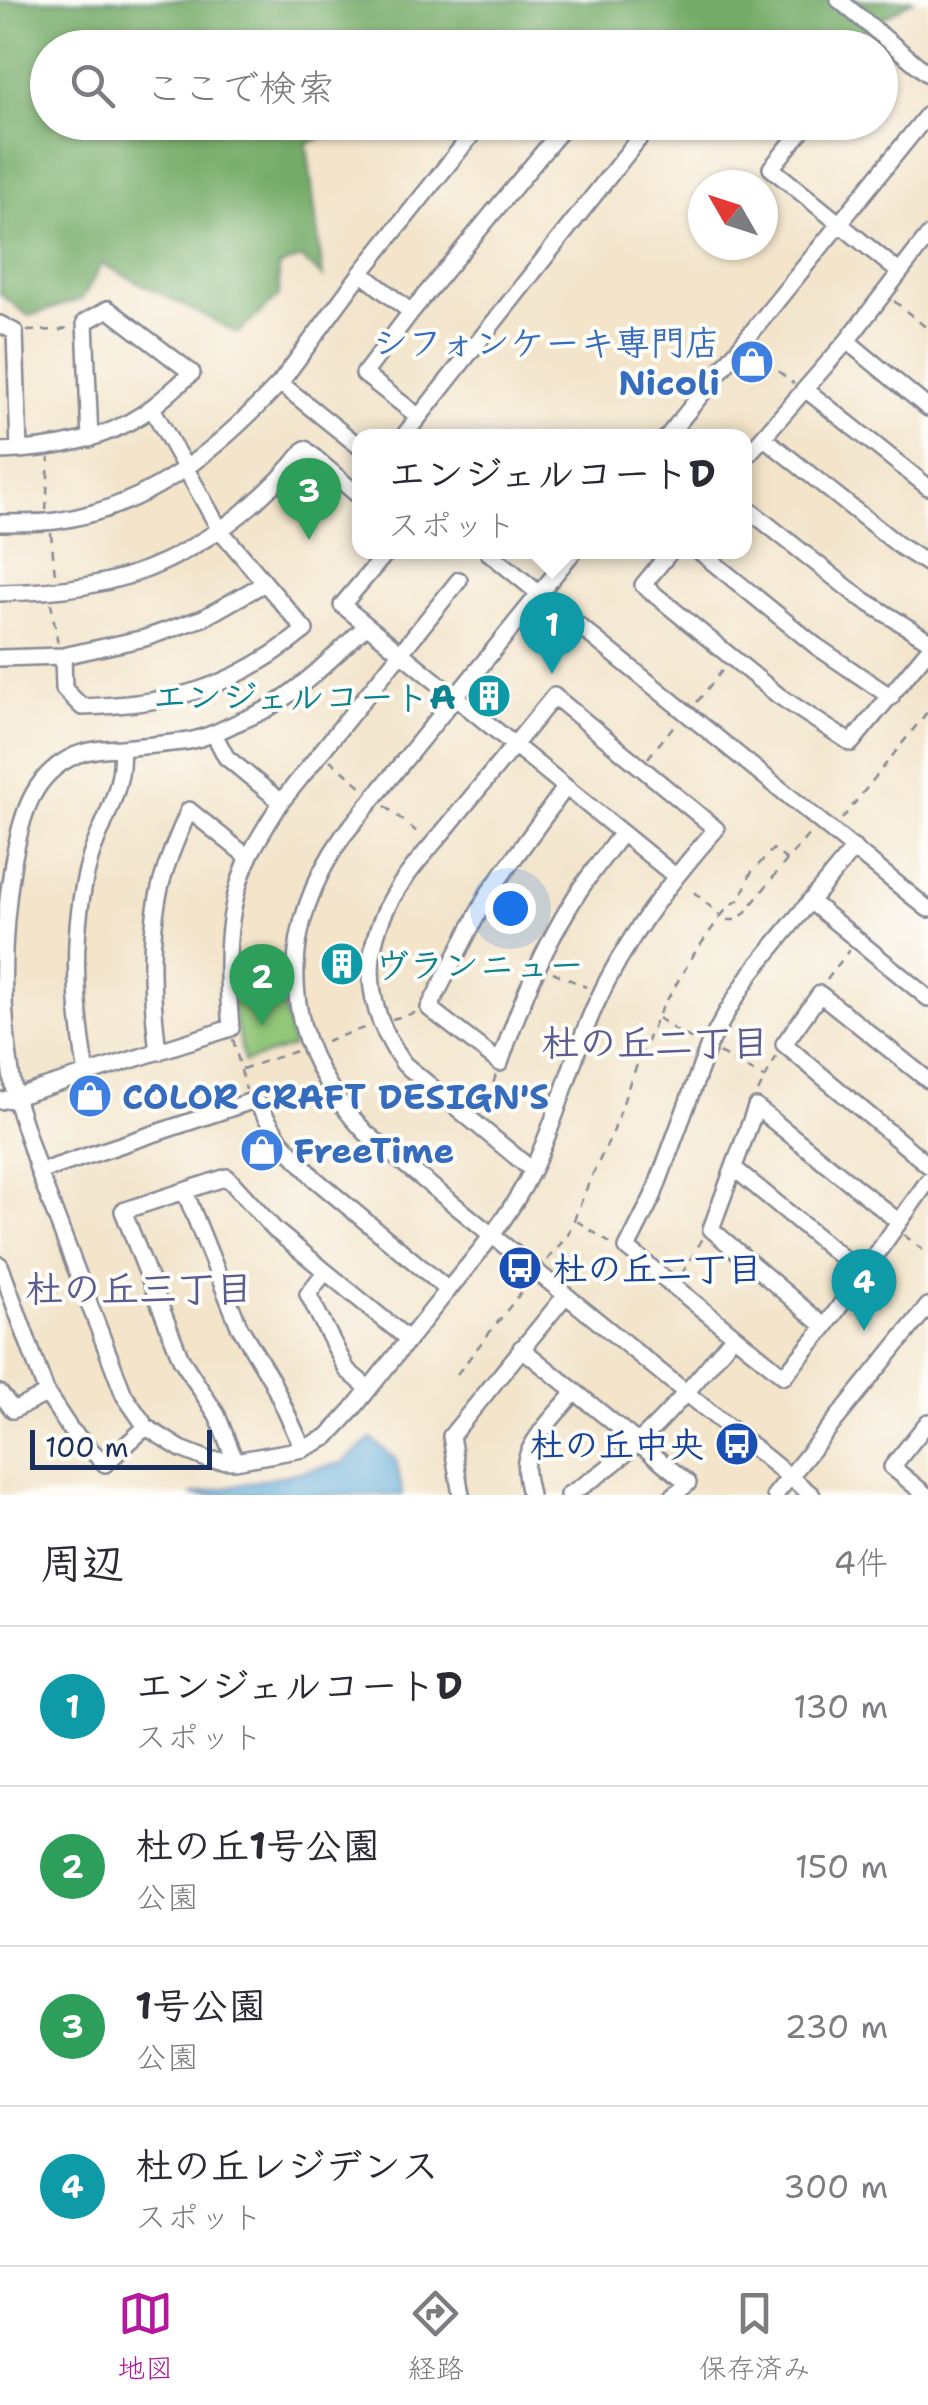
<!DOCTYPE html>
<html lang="ja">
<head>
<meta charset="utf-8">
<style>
	:root { --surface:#fff; --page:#f7f7f7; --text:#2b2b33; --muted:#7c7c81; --line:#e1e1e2; --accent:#b5179e }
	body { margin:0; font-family:"Shantell Sans","Klee One",sans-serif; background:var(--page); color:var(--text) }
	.compass { position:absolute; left:688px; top:170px; width:90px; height:90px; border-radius:50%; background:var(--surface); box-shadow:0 2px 8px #0004; rotate:309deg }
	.scale { position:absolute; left:30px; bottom:25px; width:182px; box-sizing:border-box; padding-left:10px; border:5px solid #1b2f5e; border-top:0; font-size:28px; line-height:35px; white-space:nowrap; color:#1b2f5e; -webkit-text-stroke:8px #fdfcf7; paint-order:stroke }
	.you { position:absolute; left:510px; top:908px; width:35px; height:35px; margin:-25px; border:8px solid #fff; border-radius:50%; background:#1a73e8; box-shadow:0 0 0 15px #1a73e833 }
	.badge { display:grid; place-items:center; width:65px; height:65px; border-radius:50%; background:var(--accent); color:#fff; font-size:32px; font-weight:700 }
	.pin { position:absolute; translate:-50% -82px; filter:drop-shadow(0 2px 5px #0008) }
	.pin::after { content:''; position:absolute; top:52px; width:35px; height:30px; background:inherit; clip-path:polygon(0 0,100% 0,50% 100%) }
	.popup { position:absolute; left:352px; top:429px; width:400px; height:130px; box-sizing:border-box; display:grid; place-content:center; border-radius:20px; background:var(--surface); filter:drop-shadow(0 2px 8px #0005); font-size:32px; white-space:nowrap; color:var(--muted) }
	.popup b { font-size:38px; color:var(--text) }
	.popup::after { content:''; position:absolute; left:50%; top:100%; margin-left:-20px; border:20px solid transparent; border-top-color:var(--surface) }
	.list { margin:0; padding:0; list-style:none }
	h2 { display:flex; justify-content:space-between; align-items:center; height:130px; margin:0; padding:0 40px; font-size:42px }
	h2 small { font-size:32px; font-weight:400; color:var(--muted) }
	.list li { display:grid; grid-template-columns:65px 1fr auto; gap:30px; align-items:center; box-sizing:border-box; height:160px; padding:0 40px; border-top:2px solid var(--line) }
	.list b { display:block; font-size:38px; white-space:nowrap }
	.list p { margin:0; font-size:32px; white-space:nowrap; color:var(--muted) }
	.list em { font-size:32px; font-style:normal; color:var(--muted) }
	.icon { flex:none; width:55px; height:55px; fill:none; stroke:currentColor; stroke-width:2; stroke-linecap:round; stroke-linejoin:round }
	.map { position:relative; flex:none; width:928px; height:1495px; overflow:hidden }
	.search { position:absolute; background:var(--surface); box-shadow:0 2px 8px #0004; left:30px; right:30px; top:30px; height:110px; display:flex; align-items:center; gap:25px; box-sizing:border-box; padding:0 35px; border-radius:55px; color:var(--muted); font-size:38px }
	.sheet { height:770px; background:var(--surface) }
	nav { display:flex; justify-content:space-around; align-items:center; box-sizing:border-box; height:140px; border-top:2px solid var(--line); background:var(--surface); font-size:28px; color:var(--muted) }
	nav a { display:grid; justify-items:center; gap:5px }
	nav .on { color:var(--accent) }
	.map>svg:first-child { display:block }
	.green { fill:#92c678; stroke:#567a6b; stroke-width:2.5 }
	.forest { fill:#75ab68; stroke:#486d63; stroke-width:2.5 }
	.water { fill:#60aad8; stroke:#3e6c9b; stroke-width:2.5 }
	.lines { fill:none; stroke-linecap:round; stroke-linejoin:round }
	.minor-casing { stroke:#878a94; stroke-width:20 }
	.path { stroke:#878a94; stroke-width:2.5; stroke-dasharray:8 8; stroke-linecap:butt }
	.minor { stroke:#fff; stroke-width:15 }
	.labels { text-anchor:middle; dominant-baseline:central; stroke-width:8; stroke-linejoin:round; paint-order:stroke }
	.shop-label { font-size:35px; font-weight:bold; fill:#366cbe; stroke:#fdfcf7; text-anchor:start }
	.culture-label { font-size:35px; font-weight:bold; fill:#0d838f; stroke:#fdfcf7; text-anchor:end }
	.transit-label { font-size:35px; font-weight:bold; fill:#164399; stroke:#fdfcf7; text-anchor:start }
	.neighbourhood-label { font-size:38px; font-weight:bold; fill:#5b5c8f; stroke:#fdfcf7 }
</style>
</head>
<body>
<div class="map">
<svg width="928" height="1495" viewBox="0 0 928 1495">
	<rect width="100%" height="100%" fill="#fdfcf7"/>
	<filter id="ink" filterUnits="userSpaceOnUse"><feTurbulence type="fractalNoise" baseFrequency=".01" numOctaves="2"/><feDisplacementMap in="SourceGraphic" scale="20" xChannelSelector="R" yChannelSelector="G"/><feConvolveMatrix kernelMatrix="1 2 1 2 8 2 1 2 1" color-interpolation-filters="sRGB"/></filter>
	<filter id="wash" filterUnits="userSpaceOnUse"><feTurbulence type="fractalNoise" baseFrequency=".0048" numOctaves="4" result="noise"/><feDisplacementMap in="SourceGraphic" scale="40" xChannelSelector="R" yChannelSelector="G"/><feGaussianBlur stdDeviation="2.25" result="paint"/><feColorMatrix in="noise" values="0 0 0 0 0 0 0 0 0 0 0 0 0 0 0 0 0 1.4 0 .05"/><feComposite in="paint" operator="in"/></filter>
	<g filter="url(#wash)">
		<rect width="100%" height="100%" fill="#f3e4ca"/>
		<path class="green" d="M 277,976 L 293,1047 L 244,1062 L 233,1008 L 233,978 Z"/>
		<path class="forest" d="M 0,0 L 913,0 L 836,47 L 578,48 L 535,42 L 523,48 L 48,48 L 48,122 L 354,123 L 307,144 L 323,277 L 301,258 L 279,266 L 279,296 L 238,333 L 102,264 L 82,299 L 29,316 L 0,294 Z"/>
		<path class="water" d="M 372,1439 L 396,1460 L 403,1495 L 191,1495 L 342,1463 Z"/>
	</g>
	<g filter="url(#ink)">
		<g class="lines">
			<defs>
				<path id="minor" d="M 839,0 L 928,74
					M 809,122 L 771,168 L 899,272
					M 361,273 L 411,312 L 364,374 L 419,417
					M 411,312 L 568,122
					M 0,324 L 15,332 L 19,450 L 0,451
					M 847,341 L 928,408
					M 280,383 L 361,273 L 482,122
					M 805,389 L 928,487
					M 403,437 L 652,122
					M 667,437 L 928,114
					M 763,437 L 901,547 L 928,564
					M 19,450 C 66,447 117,436 155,405 C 168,395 179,384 192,373 L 108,309 L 85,322 L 90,439
					M 744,459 L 847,341 L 928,236
					M 744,506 L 859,597 L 928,640
					M 0,523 C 20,522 42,524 62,520 C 153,505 219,448 280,383 L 360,447
					M 387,552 L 342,605 L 675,876
					M 488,552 L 928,909
					M 573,552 L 343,836 C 273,937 281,1044 366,1133 L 812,1495
					M 670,552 L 643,585 L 779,696 L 851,743 L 928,650
					M 700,552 L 816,646 L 891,697
					M 0,593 C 57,592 114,586 166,561 C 185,552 203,540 220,530 L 152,408
					M 63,656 L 145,638 L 203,618 L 265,583
					M 0,658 L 63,656 L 64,689 L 82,707 C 174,704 232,689 305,630 L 220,530 C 252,507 281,480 305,449 L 360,497
					M 214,734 L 226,757 L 281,802 L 459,580
					M 565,788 L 488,894 L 429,1008 L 500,1063 C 520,1002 545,944 579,891 C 592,871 608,852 622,833
					M 281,802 C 270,820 258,838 249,857 C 224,912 226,970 231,1028 L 15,1097 L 39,1172 L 124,1395 L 146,1427 L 181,1449 L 209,1460 L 235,1461 L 303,1449 L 327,1437 L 352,1410 L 448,1290
					M 854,848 L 752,972 L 728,1010 L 709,1045 L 653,1196 L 627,1248 L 784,1376 L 825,1327 L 928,1181
					M 810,901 L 928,998
					M 158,1052 C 152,1000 148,949 158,897 C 164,867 177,838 189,810 L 249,858
					M 87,1075 C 75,1003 70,930 90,859 C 98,832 114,806 119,779 C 122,769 121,758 122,748
					M 928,1080 L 820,994 L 784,1044 L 928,1165
					M 0,1101 L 15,1097 C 0,1015 0,944 13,862 C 22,818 30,775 76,755 C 91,749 105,749 121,748 C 143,746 167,744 189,741 C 204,738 218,732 232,725 C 243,720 256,715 267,709 C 304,687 335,655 366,626
					M 734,1168 L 862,1274
					M 39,1172 L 255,1100 L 281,1141 L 315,1179 L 448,1290 C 480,1252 510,1215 532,1171 C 558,1118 571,1059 595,1006 C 625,939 669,883 716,829 L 554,696 C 520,738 486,780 452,821 C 432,846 407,871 391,900 C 359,957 367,1012 404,1064 L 532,1170
					M 185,1192 L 239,1326 L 272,1381 L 303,1449
					M 0,1265 L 47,1394
					M 325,1272 L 308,1294 L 347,1370 L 369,1389
					M 825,1327 L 711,1229 L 756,1107 L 899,1222
					M 521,1348 L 688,1483 L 674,1495
					M 0,1393 L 13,1410 L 47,1394 L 70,1429 L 105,1464 L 146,1427
					M 235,1461 L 217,1415 L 181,1359 L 123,1211 L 227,1177 L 275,1230 L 409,1340
					M 461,1495 L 451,1436 L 565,1296
					M 530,1495 C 528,1484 524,1473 526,1461 C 530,1439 560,1410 575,1392
					M 568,1495 C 636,1455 685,1396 734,1335
					M 775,1495 L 928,1306
					M 926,1495 L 892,1467 L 928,1422"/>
			</defs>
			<use href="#minor" class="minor-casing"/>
			<path class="path" d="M 894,301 L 928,329
				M 27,331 L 60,330 L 73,326
				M 754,351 L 794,384
				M 46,510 L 49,458
				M 51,533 L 55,575
				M 51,603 L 58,645
				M 697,702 L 725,667
				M 648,758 L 676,723
				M 330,760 L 362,787
				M 385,806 L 422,836
				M 842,819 L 928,711
				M 787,860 L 744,914 L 736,920 L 726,920 L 721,916 L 728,907 L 740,899 L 751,873 L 773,849 L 787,860 L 810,833
				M 553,972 L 586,987
				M 827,980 L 849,950
				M 658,1018 L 675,1030 L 694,1040
				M 392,1019 L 418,1012
				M 233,1039 L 246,1090
				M 326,1041 L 370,1026
				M 719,1053 L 765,1078
				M 242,1069 L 296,1051
				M 758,1092 L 777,1055
				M 485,1114 L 496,1074
				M 577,1221 L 616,1247
				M 904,1235 L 928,1254
				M 547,1260 L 568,1235 L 590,1180 L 614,1130 L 630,1082 L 657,1017 L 694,954 L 721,916 L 688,887
				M 682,1274 L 703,1238
				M 457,1374 L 530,1281"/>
			<use href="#minor" class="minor"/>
		</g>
	</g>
	<defs>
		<symbol id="shop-disc" viewBox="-11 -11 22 22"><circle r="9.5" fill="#3f7fe0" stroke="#fdfcf7"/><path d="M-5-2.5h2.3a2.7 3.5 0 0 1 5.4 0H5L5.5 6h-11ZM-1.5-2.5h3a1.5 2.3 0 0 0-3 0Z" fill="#fff"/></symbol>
		<symbol id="building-disc" viewBox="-11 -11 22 22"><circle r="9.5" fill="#0f9aa8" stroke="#fdfcf7"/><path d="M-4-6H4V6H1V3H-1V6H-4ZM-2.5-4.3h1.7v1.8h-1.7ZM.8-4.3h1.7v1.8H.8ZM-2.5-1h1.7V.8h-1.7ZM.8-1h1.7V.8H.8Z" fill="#fff"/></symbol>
		<symbol id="bus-disc" viewBox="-11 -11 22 22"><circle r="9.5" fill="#1a4fb4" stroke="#fdfcf7"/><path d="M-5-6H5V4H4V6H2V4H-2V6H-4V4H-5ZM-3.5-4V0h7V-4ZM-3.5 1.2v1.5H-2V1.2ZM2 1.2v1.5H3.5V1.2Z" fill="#fff"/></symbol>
	</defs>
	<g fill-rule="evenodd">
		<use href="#shop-disc" x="727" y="337" width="50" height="50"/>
		<use href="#building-disc" x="464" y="671" width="50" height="50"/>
		<use href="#building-disc" x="317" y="939" width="50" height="50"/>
		<use href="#shop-disc" x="65" y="1071" width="50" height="50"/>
		<use href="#shop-disc" x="237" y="1125" width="50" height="50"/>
		<use href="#bus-disc" x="495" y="1243" width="50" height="50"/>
		<use href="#bus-disc" x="712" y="1419" width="50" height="50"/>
	</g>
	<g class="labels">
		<g class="shop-label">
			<text x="720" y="342" text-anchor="end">シフォンケーキ専門店<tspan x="720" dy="40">Nicoli</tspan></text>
			<text x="122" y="1096">COLOR CRAFT DESIGN'S</text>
			<text x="294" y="1150">FreeTime</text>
		</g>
		<g class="culture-label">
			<text x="456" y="696">エンジェルコートA</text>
			<text x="374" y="964" text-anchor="start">ヴランニュー</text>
		</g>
		<g class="transit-label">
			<text x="552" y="1268">杜の丘二丁目</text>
			<text x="704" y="1444" text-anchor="end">杜の丘中央</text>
		</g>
		<g class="neighbourhood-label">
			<text x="655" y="1042">杜の丘二丁目</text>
			<text x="139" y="1288">杜の丘三丁目</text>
		</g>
	</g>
</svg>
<svg class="compass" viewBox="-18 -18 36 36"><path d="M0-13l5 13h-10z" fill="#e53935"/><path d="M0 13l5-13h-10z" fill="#7c7c81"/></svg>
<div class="scale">100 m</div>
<div class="you"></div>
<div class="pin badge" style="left:552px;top:674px;background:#0f9aa8">1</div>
<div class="popup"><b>エンジェルコートD</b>スポット</div>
<div class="pin badge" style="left:262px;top:1026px;background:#2e9e5b">2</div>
<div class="pin badge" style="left:309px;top:540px;background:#2e9e5b">3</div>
<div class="pin badge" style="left:864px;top:1331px;background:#0f9aa8">4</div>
<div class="search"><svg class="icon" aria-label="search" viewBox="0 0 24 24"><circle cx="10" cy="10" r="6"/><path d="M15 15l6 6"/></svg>ここで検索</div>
</div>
<section class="sheet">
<h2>周辺<small>4件</small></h2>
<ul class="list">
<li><span class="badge" style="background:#0f9aa8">1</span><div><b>エンジェルコートD</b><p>スポット</p></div><em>130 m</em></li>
<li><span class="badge" style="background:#2e9e5b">2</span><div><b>杜の丘1号公園</b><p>公園</p></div><em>150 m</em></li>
<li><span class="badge" style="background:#2e9e5b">3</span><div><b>1号公園</b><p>公園</p></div><em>230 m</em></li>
<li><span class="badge" style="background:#0f9aa8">4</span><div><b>杜の丘レジデンス</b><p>スポット</p></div><em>300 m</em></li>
</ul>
</section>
<nav>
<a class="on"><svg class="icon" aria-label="map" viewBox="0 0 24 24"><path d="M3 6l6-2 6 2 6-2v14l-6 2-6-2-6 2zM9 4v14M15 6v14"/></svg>地図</a>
<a><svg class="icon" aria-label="directions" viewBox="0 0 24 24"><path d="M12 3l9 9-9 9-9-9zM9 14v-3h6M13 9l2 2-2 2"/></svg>経路</a>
<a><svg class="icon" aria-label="saved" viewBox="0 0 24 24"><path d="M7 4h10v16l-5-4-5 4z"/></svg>保存済み</a>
</nav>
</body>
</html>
